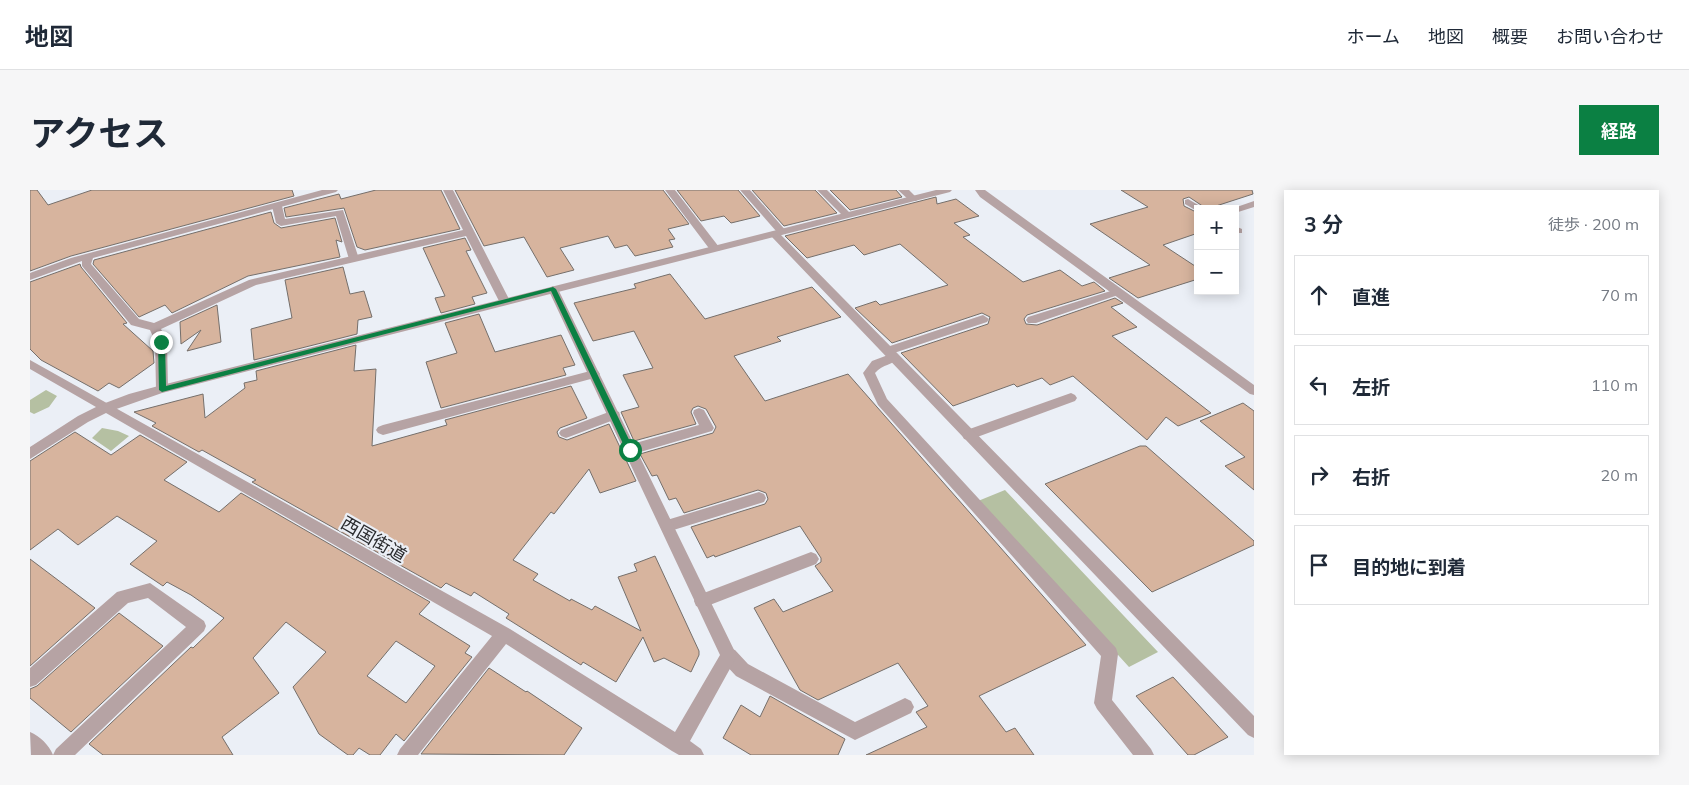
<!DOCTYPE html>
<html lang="ja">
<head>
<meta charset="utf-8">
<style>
	:root { --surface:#fff; --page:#f6f6f7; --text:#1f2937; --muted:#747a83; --line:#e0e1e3; --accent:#0b8043 }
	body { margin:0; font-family:Mulish,"Noto Sans JP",sans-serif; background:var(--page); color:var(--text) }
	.controls { position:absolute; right:15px; top:15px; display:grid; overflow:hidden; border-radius:0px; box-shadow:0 2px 12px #0003 }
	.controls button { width:45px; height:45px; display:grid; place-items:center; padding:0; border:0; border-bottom:1px solid var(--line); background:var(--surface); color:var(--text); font:25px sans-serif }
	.stop { position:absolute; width:15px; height:15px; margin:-11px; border:4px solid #0b8043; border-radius:50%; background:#fff }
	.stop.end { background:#0b8043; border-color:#fff; box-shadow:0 1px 5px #0008 }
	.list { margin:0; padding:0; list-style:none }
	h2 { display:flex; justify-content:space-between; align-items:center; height:65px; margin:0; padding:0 20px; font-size:21px }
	h2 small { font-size:16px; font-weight:400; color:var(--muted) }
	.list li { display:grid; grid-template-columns:32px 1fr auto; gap:15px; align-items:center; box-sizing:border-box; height:80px; margin:0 10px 10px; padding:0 10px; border:1px solid var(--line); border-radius:0px }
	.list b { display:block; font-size:19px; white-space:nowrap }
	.list em { font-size:16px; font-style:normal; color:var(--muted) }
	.icon { flex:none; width:28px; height:28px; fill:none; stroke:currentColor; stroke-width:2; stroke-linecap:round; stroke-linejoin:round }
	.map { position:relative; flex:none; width:1224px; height:565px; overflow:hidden; border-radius:0px }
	header { display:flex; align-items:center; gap:30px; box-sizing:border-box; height:70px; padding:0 25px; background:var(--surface); border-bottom:1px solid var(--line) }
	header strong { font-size:24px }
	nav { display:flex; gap:28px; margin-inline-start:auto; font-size:18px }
	.intro { display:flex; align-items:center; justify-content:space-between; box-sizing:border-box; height:120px; padding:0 30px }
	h1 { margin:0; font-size:35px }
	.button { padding:12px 22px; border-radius:0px; background:var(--accent); color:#fff; font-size:18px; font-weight:700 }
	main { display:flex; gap:30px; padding:0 30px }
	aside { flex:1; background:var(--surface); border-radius:0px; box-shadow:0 2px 12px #0003 }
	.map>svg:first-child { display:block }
	.green { fill:#b5c0a2 }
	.building { fill:#d7b49e; stroke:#756f6b; fill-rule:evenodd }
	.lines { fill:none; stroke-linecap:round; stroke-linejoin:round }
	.service { fill:#b6a3a4; fill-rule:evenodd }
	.minor { fill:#b6a3a4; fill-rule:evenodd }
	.tertiary { fill:#b6a3a4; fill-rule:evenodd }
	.route { fill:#0b8043 }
	.labels { text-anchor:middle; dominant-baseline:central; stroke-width:4.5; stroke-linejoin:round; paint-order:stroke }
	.street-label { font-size:18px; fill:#2b2c2f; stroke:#ebeff6 }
</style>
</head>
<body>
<header>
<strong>地図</strong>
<nav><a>ホーム</a><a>地図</a><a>概要</a><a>お問い合わせ</a></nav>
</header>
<div class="intro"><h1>アクセス</h1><a class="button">経路</a></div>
<main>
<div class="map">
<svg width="1224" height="565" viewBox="0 0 1224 565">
	<rect width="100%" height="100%" fill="#ebeff6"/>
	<path class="green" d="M 16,200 L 27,206 L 19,217 L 4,224 L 0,222 L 0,210 Z
		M 72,238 L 88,241 L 99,246 L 81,261 L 62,248 Z
		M 975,300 L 1128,462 L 1099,477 L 948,311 Z"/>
	<path class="building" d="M 0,0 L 7,0 L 18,15 L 62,0 L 262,0 L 264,6 L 41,66 L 0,81 Z
		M 346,0 L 411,0 L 430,39 L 335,60 L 327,57 L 314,18 L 256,27 L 254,18 L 309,4 L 311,9 Z
		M 425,0 L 633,0 L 659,34 L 638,39 L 645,49 L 639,50 L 643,57 L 605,66 L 597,55 L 585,58 L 578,46 L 530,58 L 544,80 L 517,87 L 494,47 L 454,56 Z
		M 647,0 L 708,0 L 730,26 L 701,33 L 694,26 L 671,31 Z
		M 722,0 L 785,0 L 807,23 L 754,36 Z
		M 800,0 L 866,0 L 872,7 L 820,20 Z
		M 1091,0 L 1222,0 L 1223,4 L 1186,16 L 1191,19 L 1177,19 L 1159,7 L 1153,9 L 1154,16 L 1168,23 L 1168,43 L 1133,55 L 1168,78 L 1168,89 L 1108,108 L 1079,88 L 1120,75 L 1060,34 L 1118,17 Z
		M 906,7 L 907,14 L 926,9 L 949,26 L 924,33 L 940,45 L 933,47 L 993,92 L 1030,80 L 1052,96 L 1064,92 L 1075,101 L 997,125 L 994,129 L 996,134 L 1007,135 L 1085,108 L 1093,113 L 1081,117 L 1107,137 L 1082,146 L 1181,223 L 1148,236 L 1136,227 L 1117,250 L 1043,186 L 1020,195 L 1012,188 L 987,197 L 984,194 L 923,216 L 871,163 L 958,134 L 960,127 L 952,123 L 862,153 L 825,118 L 846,111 L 850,115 L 918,95 L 870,54 L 834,65 L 824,55 L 777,68 L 755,46 Z
		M 241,22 L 244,33 L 251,38 L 305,28 L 312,52 L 306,50 L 310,67 L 218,86 L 142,123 L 135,115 L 109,127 L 63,74 L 64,70 Z
		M 435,48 L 441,60 L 436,61 L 457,103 L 442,107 L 445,114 L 411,123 L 405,108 L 415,106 L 393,58 Z
		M 50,74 L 51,77 L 97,133 L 93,134 L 123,161 L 124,173 L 89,198 L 79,193 L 68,201 L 11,170 L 0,159 L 0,92 Z
		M 313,77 L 320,104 L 334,101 L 342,127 L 328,130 L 327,144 L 224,170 L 221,139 L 262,128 L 255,90 Z
		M 640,84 L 675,129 L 782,97 L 811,127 L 747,147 L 751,151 L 704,166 L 735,211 L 818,184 L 1056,455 L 949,506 L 976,542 L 985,538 L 1004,565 L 836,565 L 897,537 L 886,522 L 898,516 L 868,473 L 788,510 L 770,500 L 724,418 L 744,409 L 753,422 L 803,401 L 785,376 L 791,372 L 791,368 L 770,336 L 685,367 L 684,365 L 677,368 L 661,337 L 735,314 L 738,309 L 736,303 L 728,300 L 654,323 L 646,308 L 639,310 L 627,285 L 622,286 L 610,264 L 683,243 L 686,237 L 676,219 L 668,216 L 663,218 L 661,222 L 666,234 L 604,251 L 591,222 L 609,217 L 593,185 L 623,178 L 604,141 L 563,151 L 544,113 L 606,98 L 604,94 Z
		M 187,115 L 191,152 L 157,161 L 171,140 L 151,154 L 150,132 Z
		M 449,124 L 465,162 L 531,145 L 545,175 L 533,178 L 536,185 L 411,218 L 396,172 L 427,163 L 415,133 Z
		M 326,155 L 324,181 L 346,179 L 342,256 L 417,235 L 415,230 L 541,196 L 557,228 L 530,238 L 527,242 L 529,247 L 537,250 L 579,234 L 606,291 L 570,303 L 559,279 L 524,324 L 521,322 L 483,370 L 508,384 L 503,390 L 540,411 L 541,409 L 562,420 L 565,416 L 611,441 L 588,387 L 607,381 L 604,374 L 625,366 L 669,461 L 669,465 L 661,482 L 634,468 L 624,472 L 613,447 L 586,492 L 553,472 L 551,475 L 476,428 L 479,424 L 444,402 L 441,406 L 416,393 L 411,398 L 222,292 L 226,290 L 215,284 L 172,260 L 169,262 L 122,236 L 126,233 L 104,222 L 173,204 L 175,228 L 215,198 L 214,193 L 227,190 L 226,181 Z
		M 1213,213 L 1224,221 L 1224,300 L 1195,276 L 1215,267 L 1170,231 Z
		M 45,242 L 81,265 L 110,245 L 157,272 L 134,290 L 189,322 L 211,303 L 400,412 L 389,424 L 440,456 L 435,463 L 442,467 L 374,551 L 366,544 L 350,565 L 340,565 L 329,558 L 323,565 L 318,565 L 289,544 L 263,497 L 296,462 L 256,432 L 223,468 L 249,503 L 192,547 L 203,565 L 73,565 L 59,554 L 161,457 L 163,458 L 194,428 L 161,405 L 137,392 L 133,396 L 100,374 L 127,351 L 87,326 L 48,355 L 28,339 L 0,360 L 0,271 ZM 366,451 L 405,476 L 376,513 L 337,486 Z
		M 1110,256 L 1116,256 L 1224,351 L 1224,355 L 1122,402 L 1015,294 Z
		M 0,369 L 65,418 L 0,476 Z
		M 89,423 L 133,456 L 41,542 L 0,508 L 0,499 L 7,496 Z
		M 459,478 L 496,502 L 497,501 L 552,538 L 534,565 L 391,564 Z
		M 1143,487 L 1198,547 L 1164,565 L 1158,565 L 1106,506 Z
		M 740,506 L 815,549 L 808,565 L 721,565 L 693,548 L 711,515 L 730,527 Z"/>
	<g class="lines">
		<path class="service" d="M 1158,9 L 1175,19 L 1168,19 L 1167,21 L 1155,14 L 1155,10 Z
			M 1224,11 L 1224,17 L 1205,23 L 1205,19 L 1201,19 Z
			M 247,13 L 252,16 L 255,29 L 313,20 L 329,69 L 328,71 L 320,71 L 319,69 L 306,26 L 251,36 L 246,33 L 242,16 Z
			M 1205,36 L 1212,39 L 1212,43 L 1205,43 Z
			M 1087,99 L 1091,100 L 1092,102 L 1091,104 L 1006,133 L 998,133 L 996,130 L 998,127 Z
			M 953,125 L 959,129 L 957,132 L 864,163 L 870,167 C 863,175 853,174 845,183 L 857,209 L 1086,458 L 1088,464 L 1082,510 L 1121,559 L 1124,565 L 1103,565 L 1067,519 L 1064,513 L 1071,466 L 848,215 L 833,183 L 842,171 L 858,165 L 852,161 L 854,158 Z
			M 564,180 L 568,181 L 570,184 L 568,187 L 353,245 L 348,243 L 346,240 L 348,237 L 353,235 Z
			M 1041,203 L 1045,205 L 1047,208 L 1045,211 L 939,250 L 934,249 L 932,245 L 934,241 Z
			M 669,218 L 674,220 L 684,238 L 682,241 L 600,265 L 595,264 L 593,260 L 595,256 L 669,235 L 663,223 L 664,220 Z
			M 584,220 L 589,222 L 590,225 L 589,228 L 536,248 L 531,246 L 529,243 L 531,240 Z
			M 729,302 L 734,304 L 736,308 L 734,312 L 637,342 L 632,340 L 630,336 L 632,332 L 637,330 Z
			M 781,362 L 786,364 L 789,369 L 786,374 L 672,418 L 666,416 L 664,411 L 666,406 Z
			M 120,393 L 174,431 L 176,436 L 174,441 L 45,565 L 23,565 L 26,559 L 156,437 L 118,408 L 98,413 L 6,495 L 0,497 L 0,478 L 87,402 Z
			M 699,458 L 705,460 L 718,474 L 825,532 L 875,508 L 881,511 L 884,517 L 881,523 L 825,550 L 706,486 L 693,472 L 691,466 L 693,460 Z"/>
		<path class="minor" d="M 292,0 L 308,0 L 306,2 L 63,68 L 61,74 L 109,129 L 124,133 L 219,90 L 433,40 L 413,0 L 423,0 L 480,111 L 474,115 L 470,113 L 436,46 L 226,95 L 131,139 L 137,151 L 138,199 L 132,203 L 126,199 L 125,151 L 120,140 L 101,135 L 52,76 L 52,71 L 0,90 L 0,83 L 41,68 Z
			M 635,0 L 645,0 L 689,57 L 690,59 L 689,61 L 681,61 Z
			M 710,0 L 720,0 L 757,42 L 751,45 L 1224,526 L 1224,548 L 1218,545 L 741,46 L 741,42 L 746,41 Z
			M 787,0 L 797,0 L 820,23 L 820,27 L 814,27 Z
			M 868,0 L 879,0 L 888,9 L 886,11 L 880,11 Z
			M 945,0 L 955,0 L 1224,195 L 1224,205 L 1220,204 L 950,7 Z
			M 523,96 L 528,99 L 707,466 L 660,551 L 671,559 L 674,565 L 649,565 L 642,561 L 476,454 L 388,565 L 367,565 L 370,559 L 462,446 L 76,223 L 58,232 L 0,269 L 0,257 L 48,226 L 66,217 L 0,179 L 0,170 L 480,439 L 645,542 L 690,465 L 518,99 Z
			M 0,542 C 10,546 19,555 23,565 L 1,565 Z"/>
		<path class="tertiary" d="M 906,0 L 922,0 L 920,2 L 132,203 L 75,223 L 70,221 L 69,218 L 70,215 L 99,204 L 132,195 Z"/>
	</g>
	<path class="route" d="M 523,97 L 526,99 L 604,260 L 603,263 L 600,264 L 596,260 L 521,101 L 132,202 L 129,200 L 128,152 L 131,149 L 135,152 L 136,196 Z"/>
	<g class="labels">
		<g class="street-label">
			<text transform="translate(344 349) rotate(30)">西国街道</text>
		</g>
	</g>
</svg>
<div class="controls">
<button>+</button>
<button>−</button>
</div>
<div class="stop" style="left:600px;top:260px"></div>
<div class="stop end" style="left:131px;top:152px"></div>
</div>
<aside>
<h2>3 分<small>徒歩 · 200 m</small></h2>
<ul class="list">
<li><svg class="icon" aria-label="ahead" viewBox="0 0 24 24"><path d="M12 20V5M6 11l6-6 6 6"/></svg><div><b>直進</b></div><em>70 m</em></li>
<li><svg class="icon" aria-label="left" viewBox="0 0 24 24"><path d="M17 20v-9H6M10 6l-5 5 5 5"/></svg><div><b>左折</b></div><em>110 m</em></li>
<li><svg class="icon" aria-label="right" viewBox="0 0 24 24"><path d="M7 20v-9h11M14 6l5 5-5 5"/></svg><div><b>右折</b></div><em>20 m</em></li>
<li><svg class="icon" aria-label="arrive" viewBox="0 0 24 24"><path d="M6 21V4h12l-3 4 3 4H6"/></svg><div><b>目的地に到着</b></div></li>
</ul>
</aside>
</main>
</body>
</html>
